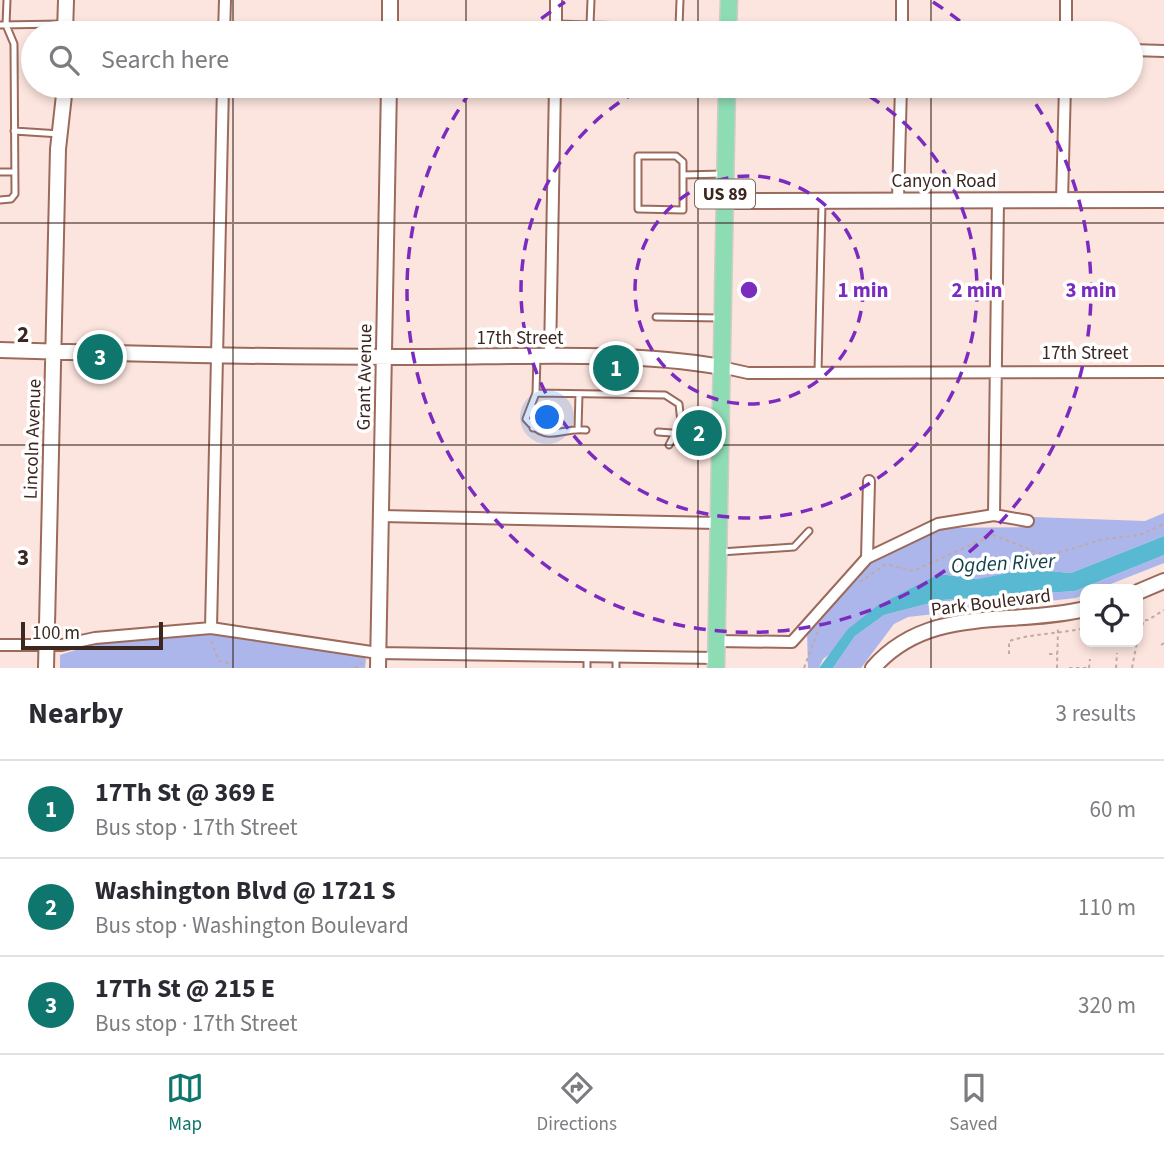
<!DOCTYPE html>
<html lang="en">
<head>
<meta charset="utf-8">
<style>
	:root { --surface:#fff; --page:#f2f2f3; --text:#2b2b33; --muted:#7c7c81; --line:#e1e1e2; --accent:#0f766e }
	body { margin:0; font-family:"Source Sans 3",sans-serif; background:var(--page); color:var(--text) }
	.controls { position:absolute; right:21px; bottom:21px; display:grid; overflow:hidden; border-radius:14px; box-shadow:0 4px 10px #0003 }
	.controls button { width:63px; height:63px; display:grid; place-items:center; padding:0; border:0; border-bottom:2px solid var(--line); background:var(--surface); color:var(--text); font:35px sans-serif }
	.scale { position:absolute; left:21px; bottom:18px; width:142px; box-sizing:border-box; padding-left:7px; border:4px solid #3b2620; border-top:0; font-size:19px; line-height:24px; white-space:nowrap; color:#3b2620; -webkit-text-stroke:5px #fff; paint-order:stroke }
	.you { position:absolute; left:548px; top:418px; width:24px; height:24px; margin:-18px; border:5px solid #fff; border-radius:50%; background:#1a73e8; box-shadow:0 0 0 10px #1a73e833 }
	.badge { display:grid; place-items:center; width:46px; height:46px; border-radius:50%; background:var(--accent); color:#fff; font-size:23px; font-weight:700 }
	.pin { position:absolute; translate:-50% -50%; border:4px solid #fff; box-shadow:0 2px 7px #0006 }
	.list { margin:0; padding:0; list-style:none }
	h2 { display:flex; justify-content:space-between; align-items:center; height:91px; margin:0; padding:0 28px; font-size:30px }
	h2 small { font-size:23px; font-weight:400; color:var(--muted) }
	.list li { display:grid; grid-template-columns:46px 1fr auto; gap:21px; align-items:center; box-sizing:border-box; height:98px; padding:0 28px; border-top:2px solid var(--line) }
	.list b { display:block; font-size:26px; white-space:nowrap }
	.list p { margin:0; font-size:23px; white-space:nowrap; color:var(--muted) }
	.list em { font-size:23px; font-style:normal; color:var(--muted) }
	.icon { flex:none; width:38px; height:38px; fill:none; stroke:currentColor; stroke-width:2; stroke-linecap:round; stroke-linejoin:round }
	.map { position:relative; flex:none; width:1164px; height:668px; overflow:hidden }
	.search { position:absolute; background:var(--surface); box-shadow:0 4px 10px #0003; left:21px; right:21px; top:21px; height:77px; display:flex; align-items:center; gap:18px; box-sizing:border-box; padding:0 24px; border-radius:38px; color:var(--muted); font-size:26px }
	.sheet { height:385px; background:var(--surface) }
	nav { display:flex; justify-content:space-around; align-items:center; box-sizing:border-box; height:98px; border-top:2px solid var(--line); background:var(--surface); font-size:19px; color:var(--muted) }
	nav a { display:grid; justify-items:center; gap:4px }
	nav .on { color:var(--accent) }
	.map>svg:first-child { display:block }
	.green { fill:#adb6eb }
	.water { fill:#59b9d2 }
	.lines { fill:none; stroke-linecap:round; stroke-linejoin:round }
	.lane-casing { stroke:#9b6a5c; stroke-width:9 }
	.street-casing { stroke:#9b6a5c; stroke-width:14 }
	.secondary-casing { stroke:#9b6a5c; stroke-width:18 }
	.primary-casing { stroke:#d0cbc9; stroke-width:19 }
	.path { stroke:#c0aaa3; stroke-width:2; stroke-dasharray:3.5 3.5; stroke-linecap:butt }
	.lane { stroke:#fff; stroke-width:5 }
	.street { stroke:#fff; stroke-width:10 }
	.secondary { stroke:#fff; stroke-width:14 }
	.primary { stroke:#8edcb4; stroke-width:16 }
	.grid { fill:none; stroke:#3b2620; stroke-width:2; stroke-opacity:0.55 }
	.ring { fill:none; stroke:#7b2cbf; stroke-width:3.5; stroke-dasharray:12 9 }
	.labels { text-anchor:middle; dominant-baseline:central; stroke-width:7; stroke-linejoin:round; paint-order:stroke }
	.shield { fill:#fff; stroke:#766763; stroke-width:2 }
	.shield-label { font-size:18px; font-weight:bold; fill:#3b2620 }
	.street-label { font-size:19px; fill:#3b2620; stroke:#fff }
	.water-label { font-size:21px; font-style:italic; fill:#113e48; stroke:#fff }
	.grid-label { font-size:23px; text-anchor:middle; font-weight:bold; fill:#3b2620; stroke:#fff; stroke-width:7; stroke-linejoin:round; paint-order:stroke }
	.centre { fill:#7b2cbf; stroke:#fff; stroke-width:3.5 }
	.ring-label { font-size:21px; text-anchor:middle; font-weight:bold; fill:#7b2cbf; stroke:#fff; stroke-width:7; stroke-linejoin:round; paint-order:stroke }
</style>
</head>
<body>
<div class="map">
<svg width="1164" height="668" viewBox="0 0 1164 668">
	<rect width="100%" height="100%" fill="#fce5de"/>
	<path class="green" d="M 1164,513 L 1164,536 L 1071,573 L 1026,569 L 979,579 L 939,574 L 823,659 L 819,668 L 808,668 L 807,631 L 867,565 L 939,528 L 1032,527 L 1033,517 L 1145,521 Z
		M 1164,555 L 1164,563 L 1098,589 L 1085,589 L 1085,594 L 1076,598 L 908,617 L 894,624 L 861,668 L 833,668 L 855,636 L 884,615 L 942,600 L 1075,591 Z
		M 220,634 L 355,653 L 366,659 L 365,668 L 60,668 L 60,655 L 97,643 Z"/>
	<path class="water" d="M 1164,536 L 1164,555 L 1075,591 L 942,600 L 884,615 L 855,636 L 833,668 L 819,668 L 848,629 L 877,606 L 939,574 L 978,579 L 1026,569 L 1071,573 Z"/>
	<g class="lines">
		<defs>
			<path id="lane" d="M 556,24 L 590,25 L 591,0
				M 0,25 L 62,24
				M 590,25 L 679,27 L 680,0
				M 14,131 L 60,134
				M 0,172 L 14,172
				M 683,175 L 683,210 L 638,209 L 638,156 L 676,156 L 683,162 L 683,175 L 723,174
				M 0,200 L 11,199 L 15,194 L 14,44 L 6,25 L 7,0
				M 656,317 L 720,318
				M 537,356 L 536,393 L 665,395 L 679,404 L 681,422 L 669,445
				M 818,372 L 822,204
				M 536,393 L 526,419 C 548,445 558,427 586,430
				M 533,407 L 541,419 L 533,428
				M 533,407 L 533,428
				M 578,429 L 579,394
				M 658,432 L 672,433
				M 721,552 L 794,547 L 809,531
				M 587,668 L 587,656
				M 616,668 L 616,657"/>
			<path id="street" d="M 224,33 L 225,0
				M 556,33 L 556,0
				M 902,33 L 902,0
				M 1066,33 L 1066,0
				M 1131,50 L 1164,51
				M 898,200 L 901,86
				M 1062,200 L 1065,86
				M 550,356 L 555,86
				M 721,367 L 748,373 L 1164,372
				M 994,515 L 998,200
				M 381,516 L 718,523
				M 867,558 L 869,481
				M 211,628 L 223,86
				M 717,641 L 792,642 L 867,558 L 938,524 L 994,515 L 1028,521
				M 0,645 L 62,645 L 95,638 L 211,628 L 378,653 L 717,658"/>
			<path id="secondary" d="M 65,33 L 66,0
				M 390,33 L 390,0
				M 725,201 L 1164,200
				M 0,350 C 133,354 265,357 398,357 C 501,358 620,349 721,367
				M 1138,592 L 1164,581
				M 46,668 L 58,149 L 65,86
				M 378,668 L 389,86
				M 873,668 C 929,604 1009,627 1085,609"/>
			<path id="primary" d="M 728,33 L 729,0
				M 716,668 L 727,86"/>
		</defs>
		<use href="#lane" class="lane-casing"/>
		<use href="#street" class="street-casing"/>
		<use href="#secondary" class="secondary-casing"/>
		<use href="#primary" class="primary-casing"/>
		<path class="path" d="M 860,582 L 886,564 L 913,571 L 993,535 L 1047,556 L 1104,539 L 1140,535 L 1164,524
			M 1138,621 L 1148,620 L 1164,610
			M 1138,639 L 1144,620
			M 211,641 L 219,661 L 234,664
			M 1161,645 L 1164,643
			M 1009,654 L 1009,641 C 1034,633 1060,634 1085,628
			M 1049,654 L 1057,654
			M 355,668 L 363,663
			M 804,668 L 819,628
			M 1057,668 L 1058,627
			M 1069,668 L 1088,668
			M 1089,668 L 1090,659
			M 1116,668 L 1117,653
			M 1132,668 L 1137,642"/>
		<use href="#lane" class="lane"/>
		<use href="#street" class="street"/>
		<use href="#secondary" class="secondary"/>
		<use href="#primary" class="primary"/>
	</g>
	<path class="grid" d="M 233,0 L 233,33M 466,0 L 466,33M 698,0 L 698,33M 931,0 L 931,33M 233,86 L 233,668M 466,86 L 466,668M 698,86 L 698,668M 931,86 L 931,668M 0,223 L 1164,223M 0,445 L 1164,445"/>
	<g class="ring">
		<circle cx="749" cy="290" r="114"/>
		<path d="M851 86A228 228 0 1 1 647 86"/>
		<path d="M525 32A342 342 0 0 1 565 2M933 2A342 342 0 0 1 973 32M1024 87A342 342 0 1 1 474 87"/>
	</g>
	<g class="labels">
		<rect class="shield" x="695" y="179.5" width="60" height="29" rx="5"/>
		<g class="shield-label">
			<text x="725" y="194">US 89</text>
		</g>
		<g class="street-label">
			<text x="944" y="181">Canyon Road</text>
			<text x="520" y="338">17th Street</text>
			<text x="1085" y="353">17th Street</text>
			<text transform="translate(365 377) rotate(-89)">Grant Avenue</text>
			<text transform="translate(33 439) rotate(-88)">Lincoln Avenue</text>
			<text transform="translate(991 603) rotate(-7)">Park Boulevard</text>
		</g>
		<g class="water-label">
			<text transform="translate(1003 563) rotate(-3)">Ogden River</text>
		</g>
	</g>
	<g class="grid-label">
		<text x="23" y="342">2</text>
		<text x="23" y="565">3</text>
	</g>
	<circle cx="749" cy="290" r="10" class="centre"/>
	<g class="ring-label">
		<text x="863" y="297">1 min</text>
		<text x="977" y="297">2 min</text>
		<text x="1091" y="297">3 min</text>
	</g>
</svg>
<div class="controls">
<button><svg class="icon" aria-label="locate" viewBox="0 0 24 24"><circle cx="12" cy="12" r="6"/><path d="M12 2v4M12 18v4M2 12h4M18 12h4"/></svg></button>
</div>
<div class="scale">100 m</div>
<div class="you"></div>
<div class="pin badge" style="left:616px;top:368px">1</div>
<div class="pin badge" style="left:699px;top:433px">2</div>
<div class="pin badge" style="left:100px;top:357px">3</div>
<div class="search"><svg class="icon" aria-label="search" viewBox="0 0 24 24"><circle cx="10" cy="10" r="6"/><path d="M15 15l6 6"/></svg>Search here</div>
</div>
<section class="sheet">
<h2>Nearby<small>3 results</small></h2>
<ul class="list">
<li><span class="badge">1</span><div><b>17Th St @ 369 E</b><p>Bus stop · 17th Street</p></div><em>60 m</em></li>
<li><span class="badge">2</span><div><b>Washington Blvd @ 1721 S</b><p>Bus stop · Washington Boulevard</p></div><em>110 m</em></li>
<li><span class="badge">3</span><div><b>17Th St @ 215 E</b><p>Bus stop · 17th Street</p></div><em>320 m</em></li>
</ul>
</section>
<nav>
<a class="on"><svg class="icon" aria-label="map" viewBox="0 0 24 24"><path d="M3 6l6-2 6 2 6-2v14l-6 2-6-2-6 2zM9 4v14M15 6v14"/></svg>Map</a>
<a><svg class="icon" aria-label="directions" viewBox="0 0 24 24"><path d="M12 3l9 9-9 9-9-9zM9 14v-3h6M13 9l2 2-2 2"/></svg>Directions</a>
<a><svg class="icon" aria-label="saved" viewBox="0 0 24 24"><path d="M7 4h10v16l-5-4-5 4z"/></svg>Saved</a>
</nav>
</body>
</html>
